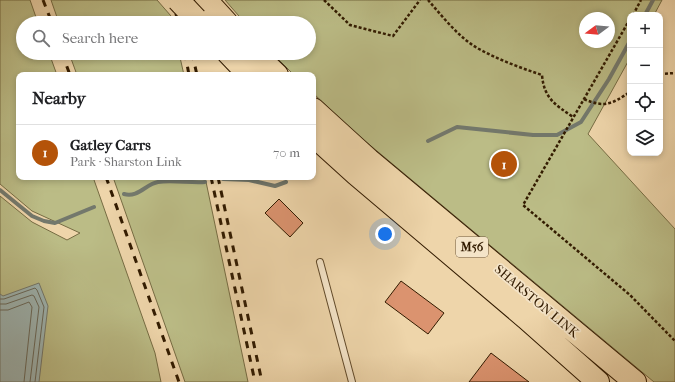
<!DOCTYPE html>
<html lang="en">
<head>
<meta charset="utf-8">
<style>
	:root { --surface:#fff; --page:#f6f6f6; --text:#202124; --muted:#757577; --line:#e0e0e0; --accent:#b45309 }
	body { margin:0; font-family:"IM FELL French Canon",serif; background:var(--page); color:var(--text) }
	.controls { position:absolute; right:12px; top:12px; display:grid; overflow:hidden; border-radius:8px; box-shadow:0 2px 6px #0003 }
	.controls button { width:36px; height:36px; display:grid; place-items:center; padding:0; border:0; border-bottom:1px solid var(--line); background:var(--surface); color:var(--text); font:20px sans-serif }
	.compass { position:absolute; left:579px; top:12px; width:36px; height:36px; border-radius:50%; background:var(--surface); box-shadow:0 2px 6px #0003; rotate:254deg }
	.you { position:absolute; left:385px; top:234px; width:14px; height:14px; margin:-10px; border:3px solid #fff; border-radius:50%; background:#1a73e8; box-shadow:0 0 0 6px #1a73e833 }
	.badge { display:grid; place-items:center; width:26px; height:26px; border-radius:50%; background:var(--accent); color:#fff; font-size:13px; font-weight:700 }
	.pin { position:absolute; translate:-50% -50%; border:2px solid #fff; box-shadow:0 1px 4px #0006 }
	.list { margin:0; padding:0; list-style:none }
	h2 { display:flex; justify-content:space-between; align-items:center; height:52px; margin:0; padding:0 16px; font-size:17px }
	h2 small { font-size:13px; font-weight:400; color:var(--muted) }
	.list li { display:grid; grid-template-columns:26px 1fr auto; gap:12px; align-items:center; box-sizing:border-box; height:56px; padding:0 16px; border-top:1px solid var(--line) }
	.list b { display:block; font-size:15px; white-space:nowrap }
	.list p { margin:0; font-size:13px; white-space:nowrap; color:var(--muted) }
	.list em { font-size:13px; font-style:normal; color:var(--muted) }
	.icon { flex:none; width:22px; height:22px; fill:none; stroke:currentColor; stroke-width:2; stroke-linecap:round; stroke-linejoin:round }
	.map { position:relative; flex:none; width:675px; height:382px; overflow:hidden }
	.search { position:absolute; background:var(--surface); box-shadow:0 2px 6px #0003; left:16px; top:16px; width:300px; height:44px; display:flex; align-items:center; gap:10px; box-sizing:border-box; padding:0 14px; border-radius:22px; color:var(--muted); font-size:15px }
	.panel { position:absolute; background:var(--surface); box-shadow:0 2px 6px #0003; left:16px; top:72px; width:300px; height:108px; border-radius:8px }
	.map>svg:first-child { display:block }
	.green { fill:#bbbc86; stroke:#766c43; fill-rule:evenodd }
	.water { fill:#9eb6b4; stroke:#73786c }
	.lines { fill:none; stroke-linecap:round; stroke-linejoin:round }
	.shore { stroke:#68685a; stroke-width:1 }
	.stream { stroke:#73786c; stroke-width:4 }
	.building { fill:#db936f; stroke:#321b00 }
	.lane-casing { stroke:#614a2a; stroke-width:8 }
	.highway-casing { stroke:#321b00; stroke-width:24 }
	.path { stroke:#321b00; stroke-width:2.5; stroke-dasharray:3 2; stroke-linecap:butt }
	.lane { stroke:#f4e4c8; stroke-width:6 }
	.highway { stroke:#eed5aa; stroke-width:22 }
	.rail { stroke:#321b00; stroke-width:3; stroke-dasharray:7 7; stroke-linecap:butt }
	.highway-bridge-casing { stroke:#321b00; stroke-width:24; stroke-linecap:butt }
	.highway-bridge { stroke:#eed5aa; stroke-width:22 }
	.labels { text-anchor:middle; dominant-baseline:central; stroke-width:3.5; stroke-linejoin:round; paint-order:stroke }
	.shield { fill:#f4e4c8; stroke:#6c573c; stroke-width:1 }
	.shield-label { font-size:12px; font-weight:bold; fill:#321b00 }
	.street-label { font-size:13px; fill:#321b00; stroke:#f4e4c8 }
</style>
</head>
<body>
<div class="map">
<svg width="675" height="382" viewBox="0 0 675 382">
	<rect width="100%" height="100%" fill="#eed5aa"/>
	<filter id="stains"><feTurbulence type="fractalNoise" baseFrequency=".005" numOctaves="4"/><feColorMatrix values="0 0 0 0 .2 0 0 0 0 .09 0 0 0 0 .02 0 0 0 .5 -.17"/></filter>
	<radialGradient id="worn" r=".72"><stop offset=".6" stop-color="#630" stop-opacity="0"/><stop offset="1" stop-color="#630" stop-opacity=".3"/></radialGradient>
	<path class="green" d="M 0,0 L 30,0 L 38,23 L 23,23 L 23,53 L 49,53 L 57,75 L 19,75 L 19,177 L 93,177 L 155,353 L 161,382 L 0,382 L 0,196 L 32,222 L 67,240 L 80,233 L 32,211 L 0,184 Z
		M 51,0 L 157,0 L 171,16 L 173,23 L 59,23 Z
		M 225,0 L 662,0 L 654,15 L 630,15 L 630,58 L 588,134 L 675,229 L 675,382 L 654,382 L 353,131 L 313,93 L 313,75 L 294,75 L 272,53 L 309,53 L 309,23 L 245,23 ZM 585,18 L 609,18 L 609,42 L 585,42 Z
		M 69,53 L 179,53 L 184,75 L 77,75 Z
		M 113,177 L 205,177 L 248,382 L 185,382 Z"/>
	<path class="water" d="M 39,283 L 48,306 L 39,382 L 0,382 L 0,294 L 3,296 Z"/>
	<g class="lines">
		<path class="shore" d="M 0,299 L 4,299 L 35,288 L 37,290 L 44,307 L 35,382
			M 0,304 L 6,304 L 32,295 L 34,296 L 39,307 L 30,382
			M 0,310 L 8,310 L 29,302 L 32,307 L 24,382"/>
		<path class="stream" d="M 645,15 L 653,0
			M 428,141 L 457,127 L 533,135 L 557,135 L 581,122 L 609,79 L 630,41
			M 223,179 L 249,180 L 275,186 L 286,182
			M 0,190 L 32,216 L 44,221 L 55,223 L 94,207
			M 124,194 C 138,198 146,184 158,182 C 171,180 191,183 205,182"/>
	</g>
	<path class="building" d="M 279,199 L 303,223 L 290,237 L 265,213 Z
		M 401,281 L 444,313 L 428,334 L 385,302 Z
		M 491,353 L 529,382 L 469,382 Z"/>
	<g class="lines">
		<defs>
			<path id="lane" d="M 320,262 L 352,382"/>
			<path id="highway" d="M 206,0 L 227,23
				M 228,53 L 249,75
				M 254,53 L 277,75
				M 313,109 L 369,160 L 635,382
				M 313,135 L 356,174 L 526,318 L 598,382"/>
		</defs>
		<use href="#lane" class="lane-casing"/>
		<use href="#highway" class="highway-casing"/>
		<path class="path" d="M 324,0 L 350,25 L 393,36 L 420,0
			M 428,0 C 443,17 459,38 479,49 C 499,60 521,68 542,75 C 544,99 556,105 573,117
			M 633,15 L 641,0
			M 630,19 L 523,205 L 630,295 L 675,341
			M 660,74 L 675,73
			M 584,99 C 604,108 612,104 630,92"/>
		<use href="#lane" class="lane"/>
		<use href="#highway" class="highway"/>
		<path class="rail" d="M 43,0 L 52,23
			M 173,0 L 178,23
			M 181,0 L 186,23
			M 62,53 L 70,75
			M 185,53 L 189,75
			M 192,53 L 197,75
			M 106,177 L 179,382
			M 211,177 L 255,382
			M 218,177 L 262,382"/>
		<defs>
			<path id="highway-bridge" d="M 178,0 L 196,19"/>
		</defs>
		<use href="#highway-bridge" class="highway-bridge-casing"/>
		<use href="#highway-bridge" class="highway-bridge"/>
	</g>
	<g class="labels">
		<rect class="shield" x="456" y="237" width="32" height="20" rx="3"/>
		<g class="shield-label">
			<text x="472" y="247">M56</text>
		</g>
		<g class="street-label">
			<text transform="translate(537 301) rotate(40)">SHARSTON LINK</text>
		</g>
	</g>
	<rect width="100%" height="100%" filter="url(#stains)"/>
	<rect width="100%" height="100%" fill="url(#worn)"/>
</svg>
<div class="controls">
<button>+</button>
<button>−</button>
<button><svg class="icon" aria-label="locate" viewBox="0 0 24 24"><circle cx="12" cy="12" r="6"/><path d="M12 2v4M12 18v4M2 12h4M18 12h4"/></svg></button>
<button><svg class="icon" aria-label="layers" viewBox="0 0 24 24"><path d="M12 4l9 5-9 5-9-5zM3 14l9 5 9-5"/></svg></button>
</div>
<svg class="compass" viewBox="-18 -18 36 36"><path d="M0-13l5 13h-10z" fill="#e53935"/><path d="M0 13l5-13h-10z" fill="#757577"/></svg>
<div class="you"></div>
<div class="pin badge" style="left:504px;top:164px">1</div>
<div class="search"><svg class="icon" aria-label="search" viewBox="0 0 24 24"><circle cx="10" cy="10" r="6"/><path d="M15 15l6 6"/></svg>Search here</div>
<section class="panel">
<h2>Nearby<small></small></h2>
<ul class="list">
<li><span class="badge">1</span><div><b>Gatley Carrs</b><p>Park · Sharston Link</p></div><em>70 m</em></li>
</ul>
</section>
</div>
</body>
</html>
